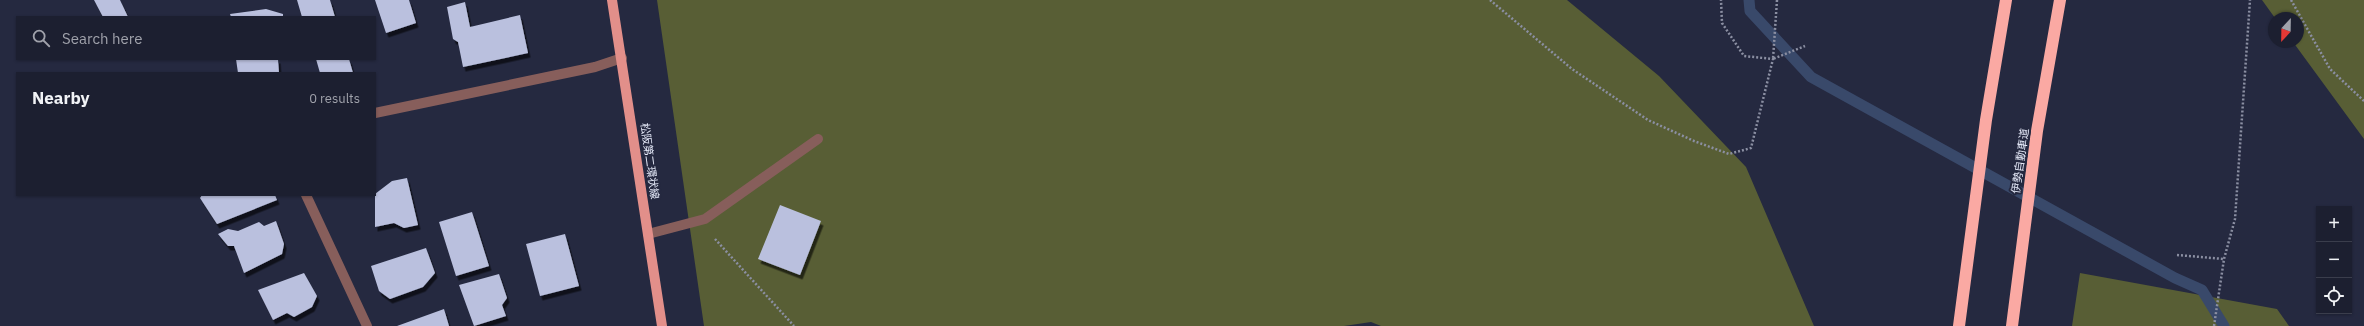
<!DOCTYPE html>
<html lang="en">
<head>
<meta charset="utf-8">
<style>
	:root { --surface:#1c1f30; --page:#292c3c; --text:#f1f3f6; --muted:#a0a2ab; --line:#3a3d4c }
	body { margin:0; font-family:"IBM Plex Sans","Noto Sans JP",sans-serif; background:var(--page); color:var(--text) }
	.controls { position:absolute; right:12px; bottom:12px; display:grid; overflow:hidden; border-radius:0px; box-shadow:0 1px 3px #0004 }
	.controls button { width:36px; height:36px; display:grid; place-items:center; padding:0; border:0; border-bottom:1px solid var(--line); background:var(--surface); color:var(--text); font:20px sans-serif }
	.compass { position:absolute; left:2268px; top:12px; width:36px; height:36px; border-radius:50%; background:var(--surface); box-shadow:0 1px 3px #0004; rotate:202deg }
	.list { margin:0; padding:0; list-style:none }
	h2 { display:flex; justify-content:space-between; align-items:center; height:52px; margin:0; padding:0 16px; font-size:17px }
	h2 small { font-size:13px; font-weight:400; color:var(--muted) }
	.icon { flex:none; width:22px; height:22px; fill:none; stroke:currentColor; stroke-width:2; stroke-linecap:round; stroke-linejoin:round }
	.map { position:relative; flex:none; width:2364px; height:326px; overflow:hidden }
	.search { position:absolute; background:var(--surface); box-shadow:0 1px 3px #0004; left:16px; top:16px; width:360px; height:44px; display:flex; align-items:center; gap:10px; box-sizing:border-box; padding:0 14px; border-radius:0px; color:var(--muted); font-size:15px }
	.panel { position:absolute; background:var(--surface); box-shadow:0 1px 3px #0004; left:16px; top:72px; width:360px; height:124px; border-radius:0px }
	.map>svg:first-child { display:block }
	.forest { fill:#585e35 }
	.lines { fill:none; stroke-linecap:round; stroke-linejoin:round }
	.stream { stroke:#39496a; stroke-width:11 }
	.building { fill:#bac0de; filter:url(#shadow) }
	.path { stroke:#8b8fa2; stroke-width:2.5; stroke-dasharray:2 2; stroke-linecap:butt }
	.street { stroke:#875e5b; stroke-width:10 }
	.primary { stroke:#e28f8a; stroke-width:10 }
	.highway { stroke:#faa9a3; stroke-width:12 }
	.labels { text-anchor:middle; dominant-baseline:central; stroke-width:4; stroke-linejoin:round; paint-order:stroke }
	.street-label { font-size:11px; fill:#e5e9f8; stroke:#252940 }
</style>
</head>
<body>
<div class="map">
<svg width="2364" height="326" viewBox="0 0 2364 326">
	<defs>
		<filter id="shadow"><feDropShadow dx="2.5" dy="4.5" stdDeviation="0" flood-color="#0009"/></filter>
	</defs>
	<rect width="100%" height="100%" fill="#252940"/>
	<path class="forest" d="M 657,0 L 1567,0 L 1659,76 L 1746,167 L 1814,326 L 1381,326 L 1371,322 L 1344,326 L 704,326 Z
		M 2262,0 L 2364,0 L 2364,139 L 2293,42 L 2298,42 L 2298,18 L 2275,18 Z
		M 2080,273 L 2277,309 L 2289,326 L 2072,326 Z"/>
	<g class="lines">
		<path class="stream" d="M 1749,0 L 1750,11 L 1811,77 L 2175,278 L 2202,290 L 2224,326"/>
	</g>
	<path class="building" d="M 94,0 L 120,0 L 128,17 L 103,17 Z
		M 297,0 L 330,0 L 335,17 L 302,17 Z
		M 375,0 L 409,0 L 416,23 L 386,33 Z
		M 465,2 L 470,27 L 520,15 L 528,53 L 463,67 L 458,42 L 453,39 L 447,7 Z
		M 266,9 L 283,14 L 283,17 L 231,17 L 230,14 Z
		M 236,59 L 278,59 L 279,73 L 238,73 Z
		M 316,59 L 349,59 L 353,73 L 320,73 Z
		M 407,178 L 418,225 L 404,228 L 394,223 L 375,227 L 375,194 L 392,181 Z
		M 202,195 L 275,195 L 277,200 L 217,224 L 200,198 Z
		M 780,205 L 821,221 L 800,275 L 758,259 Z
		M 472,212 L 489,266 L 456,276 L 439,222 Z
		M 276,221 L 284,244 L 282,254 L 244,273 L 234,246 L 228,246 L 218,234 L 228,229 L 238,231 L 259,222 L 264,226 Z
		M 565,234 L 579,286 L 540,296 L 526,244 Z
		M 426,248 L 435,273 L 423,287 L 390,299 L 379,291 L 371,266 Z
		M 304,273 L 317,296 L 312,307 L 294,317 L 287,313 L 273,320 L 258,290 Z
		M 499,274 L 507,298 L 502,305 L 506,316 L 474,326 L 459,285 Z
		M 444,309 L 449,326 L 397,326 Z"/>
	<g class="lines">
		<path class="path" d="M 1490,0 L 1572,69 L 1648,120 L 1694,141 L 1729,154 L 1751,148 L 1773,59 L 1744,56 L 1722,23 L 1721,0
			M 1777,0 L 1773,59 L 1805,46
			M 2291,0 L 2330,69 L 2364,101
			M 715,239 L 794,326
			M 2177,255 L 2224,259
			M 2214,326 L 2224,259 L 2235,219 L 2250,0"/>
		<path class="street" d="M 375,113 L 595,67 L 622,58
			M 306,195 L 367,326
			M 648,234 L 705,219 L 818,139"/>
		<path class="primary" d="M 612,0 L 662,326"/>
		<path class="highway" d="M 1959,326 L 1986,120 L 2006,0
			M 2012,326 L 2037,131 L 2060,0"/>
	</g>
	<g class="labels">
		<g class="street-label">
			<text transform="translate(650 161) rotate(82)">松阪第二環状線</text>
			<text transform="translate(2020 161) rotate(-82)">伊勢自動車道</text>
		</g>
	</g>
</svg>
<div class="controls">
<button>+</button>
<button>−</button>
<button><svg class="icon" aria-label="locate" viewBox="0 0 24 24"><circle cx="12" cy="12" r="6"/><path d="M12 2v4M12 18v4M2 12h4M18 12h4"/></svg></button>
</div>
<svg class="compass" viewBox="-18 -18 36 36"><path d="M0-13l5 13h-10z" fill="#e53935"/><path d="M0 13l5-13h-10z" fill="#a0a2ab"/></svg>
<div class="search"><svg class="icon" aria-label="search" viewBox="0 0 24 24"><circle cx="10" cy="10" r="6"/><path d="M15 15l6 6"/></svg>Search here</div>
<section class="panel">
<h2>Nearby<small>0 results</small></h2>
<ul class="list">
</ul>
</section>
</div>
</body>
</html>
